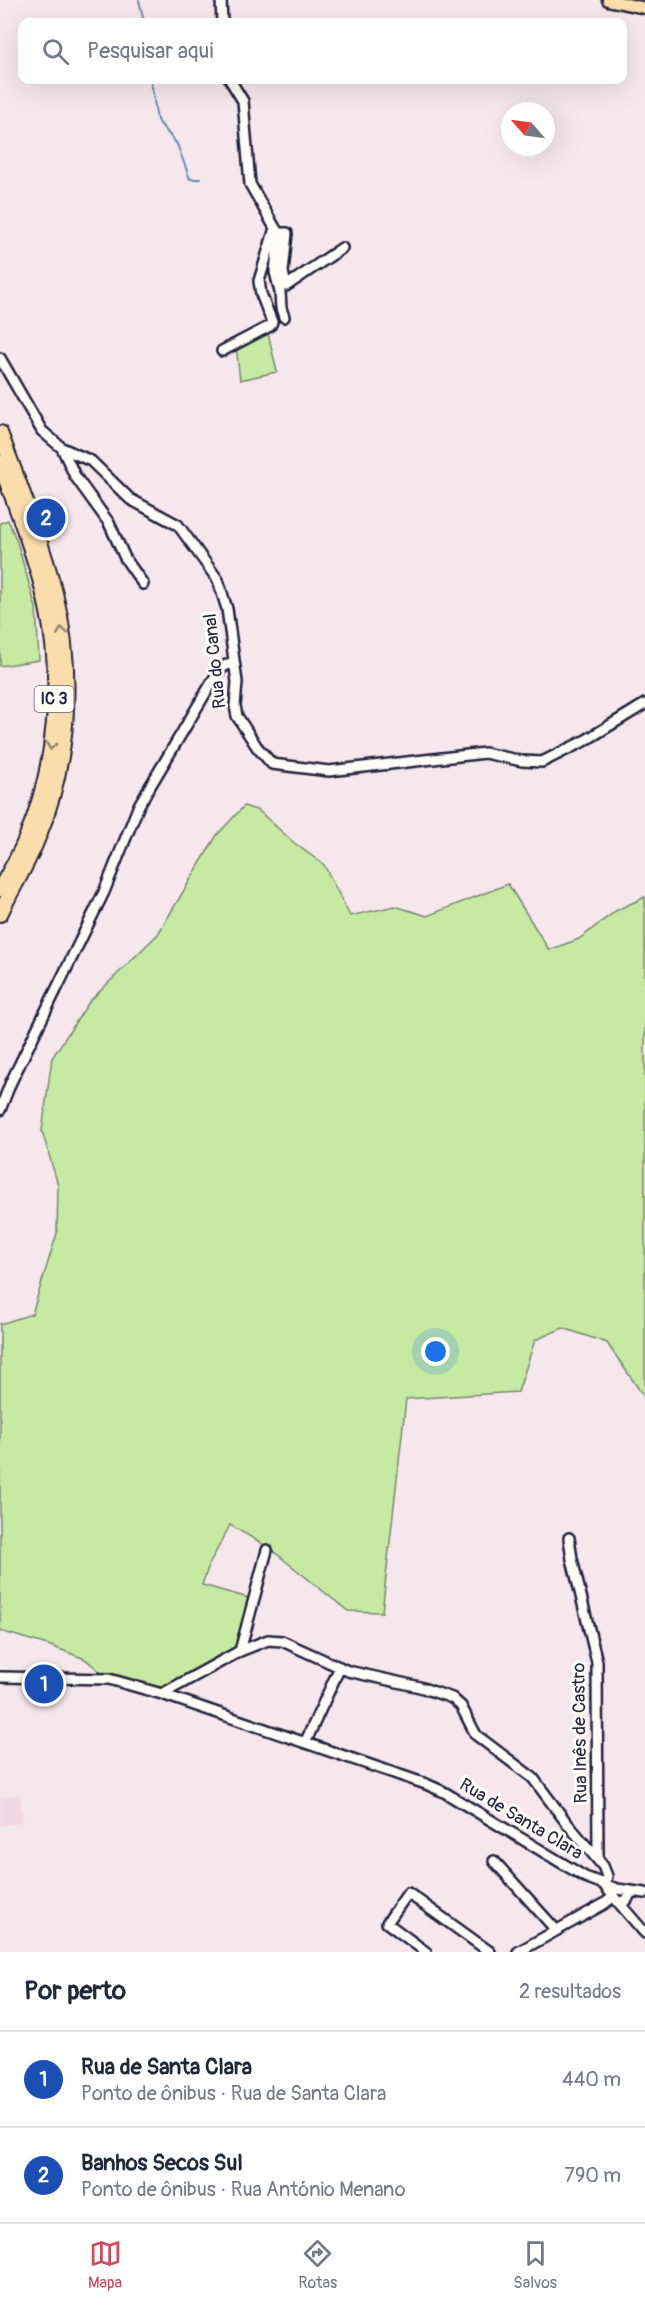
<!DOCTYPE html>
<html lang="pt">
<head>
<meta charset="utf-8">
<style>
	:root { --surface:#fff; --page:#f2f2f3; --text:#1f2937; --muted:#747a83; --line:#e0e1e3; --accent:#d1495b }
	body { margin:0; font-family:Pangolin,sans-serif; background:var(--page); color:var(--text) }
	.compass { position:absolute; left:501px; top:102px; width:54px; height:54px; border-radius:50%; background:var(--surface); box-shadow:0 6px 24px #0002; rotate:298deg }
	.you { position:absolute; left:436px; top:1352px; width:21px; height:21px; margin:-15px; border:4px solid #fff; border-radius:50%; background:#1a73e8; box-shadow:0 0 0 9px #1a73e833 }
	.badge { display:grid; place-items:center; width:39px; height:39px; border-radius:50%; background:var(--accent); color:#fff; font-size:20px; font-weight:700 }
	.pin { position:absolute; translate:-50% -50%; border:3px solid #fff; box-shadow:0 2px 6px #0006 }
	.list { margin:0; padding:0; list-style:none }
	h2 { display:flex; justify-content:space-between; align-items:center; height:78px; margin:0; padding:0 24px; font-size:26px }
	h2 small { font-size:20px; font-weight:400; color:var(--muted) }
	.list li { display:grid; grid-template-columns:39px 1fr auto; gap:18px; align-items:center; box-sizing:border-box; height:96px; padding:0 24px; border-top:2px solid var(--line) }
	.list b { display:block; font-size:22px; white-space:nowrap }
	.list p { margin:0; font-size:20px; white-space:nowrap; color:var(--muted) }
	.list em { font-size:20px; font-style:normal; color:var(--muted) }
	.icon { flex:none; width:33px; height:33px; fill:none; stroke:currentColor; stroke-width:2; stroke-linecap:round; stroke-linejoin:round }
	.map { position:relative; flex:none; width:645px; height:1952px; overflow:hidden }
	.search { position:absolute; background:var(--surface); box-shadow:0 6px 24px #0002; left:18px; right:18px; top:18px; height:66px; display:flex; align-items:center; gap:15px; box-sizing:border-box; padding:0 21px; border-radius:12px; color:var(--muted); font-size:22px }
	.sheet { height:270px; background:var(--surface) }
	nav { display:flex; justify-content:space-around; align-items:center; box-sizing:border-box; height:84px; border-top:2px solid var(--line); background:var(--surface); font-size:16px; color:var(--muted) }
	nav a { display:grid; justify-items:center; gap:3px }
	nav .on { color:var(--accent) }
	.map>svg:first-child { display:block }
	.built { fill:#f1d8e5 }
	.green { fill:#c7eaa3; stroke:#74866f; stroke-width:1.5 }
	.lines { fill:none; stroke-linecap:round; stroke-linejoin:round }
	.stream { stroke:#648ca8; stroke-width:2 }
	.minor-casing { stroke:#22223b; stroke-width:14 }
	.major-casing { stroke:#22223b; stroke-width:15 }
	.highway-casing { stroke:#22223b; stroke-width:18 }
	.minor { stroke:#fdfcf7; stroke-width:9 }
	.major { stroke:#fbddab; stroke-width:10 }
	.highway { stroke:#fbddab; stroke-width:14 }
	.oneway { stroke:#8e8073 }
	.labels { text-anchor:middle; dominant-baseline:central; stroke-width:6; stroke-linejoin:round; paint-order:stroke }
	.shield { fill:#fdfcf7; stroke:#646373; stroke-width:1.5 }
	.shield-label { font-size:16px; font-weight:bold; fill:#22223b }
	.street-label { font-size:18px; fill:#22223b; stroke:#fdfcf7 }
</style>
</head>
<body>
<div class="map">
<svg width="645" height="1952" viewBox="0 0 645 1952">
	<rect width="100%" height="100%" fill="#f6e7ec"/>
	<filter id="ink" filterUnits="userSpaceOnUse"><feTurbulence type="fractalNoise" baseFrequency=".0167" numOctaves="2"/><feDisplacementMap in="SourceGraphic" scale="12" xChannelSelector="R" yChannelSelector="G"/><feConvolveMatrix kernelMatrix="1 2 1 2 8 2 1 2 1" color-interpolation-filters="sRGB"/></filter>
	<g filter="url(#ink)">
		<path class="built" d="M 20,1794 L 23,1822 L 0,1826 L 0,1798 Z"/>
		<path class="green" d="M 265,333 L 268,333 L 277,372 L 240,380 L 236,346 Z
			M 8,520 L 17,542 L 36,608 L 39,660 L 0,666 L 0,523 Z
			M 244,806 L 259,811 L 293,842 L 324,865 L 350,916 L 395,906 L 427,916 L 508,884 L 549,950 L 579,939 L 617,910 L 645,897 L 645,1398 L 607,1343 L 563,1328 L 535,1340 L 518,1392 L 406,1399 L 382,1612 L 348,1611 L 268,1547 L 230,1525 L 209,1565 L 202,1585 L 249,1598 L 235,1652 L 181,1682 L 177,1677 L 162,1694 L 109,1679 L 85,1659 L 51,1646 L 0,1631 L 0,1324 L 32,1314 L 57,1233 L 58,1185 L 42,1131 L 52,1058 L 89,1002 L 158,934 L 217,835 Z"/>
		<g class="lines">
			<path class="stream" d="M 139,0 L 144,22
				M 151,80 L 157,120 L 177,144 L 190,179 L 200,179"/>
			<defs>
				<path id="minor" d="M 221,0 L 222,22
					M 230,80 L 243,101 L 250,184 L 275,228 L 279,233 L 287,233 L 283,272 L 286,286 L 342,248
					M 279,233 L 275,272 L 280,292 L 281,308 L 284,317
					M 222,351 L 270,326 L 272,322 L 261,294 L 259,281 L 275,228
					M 0,358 L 42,431 L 62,448 L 91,461 L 130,499 L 178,525 L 218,580 L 227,609 L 237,682 L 235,706 L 237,716 L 257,747 L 272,764 L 329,771 L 485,753 L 522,761 L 542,762 L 586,740 L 645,704
					M 62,448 L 75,476 L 109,523 L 125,558 L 143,584
					M 0,1110 L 11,1082 L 104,892 L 139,805 L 215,677 L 223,667 L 234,661
					M 569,1538 L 572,1559 L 597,1662 L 598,1858
					M 240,1651 L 267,1550
					M 0,1677 L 109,1679 L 162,1694 L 426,1784 L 444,1792 L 585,1877 L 617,1889 L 645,1893
					M 162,1694 L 240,1651 L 268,1640 L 282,1641 L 348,1671 L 420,1687 L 452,1698 L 461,1706 L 476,1735 L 533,1778 L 566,1822 L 603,1866 L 607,1876 L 605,1886 L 619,1903 L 627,1900 L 631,1892
					M 305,1743 L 340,1667
					M 494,1861 L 556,1930
					M 619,1903 L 645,1933
					M 426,1952 L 387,1923 L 408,1893 L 490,1952
					M 518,1952 L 604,1904 L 613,1897"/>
				<path id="major" d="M 608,0 L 645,8"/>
				<path id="highway" d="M 0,433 C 20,486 41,539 55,593 C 75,674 69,764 37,840 C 27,865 12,889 0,914
					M 0,463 C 17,510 36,557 47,607 C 63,681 56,766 27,836 C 20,855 9,872 0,889"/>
			</defs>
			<use href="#minor" class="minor-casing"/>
			<use href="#major" class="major-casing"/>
			<use href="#highway" class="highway-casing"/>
			<use href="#minor" class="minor"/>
			<use href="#major" class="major"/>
			<use href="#highway" class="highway"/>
		</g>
		<defs><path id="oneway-chevron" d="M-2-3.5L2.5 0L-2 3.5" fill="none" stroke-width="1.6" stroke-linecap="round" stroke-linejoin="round" transform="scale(1.5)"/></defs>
		<g class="oneway">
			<use href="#oneway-chevron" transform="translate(62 631) rotate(-97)"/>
			<use href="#oneway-chevron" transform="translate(51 746) rotate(98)"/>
		</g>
	</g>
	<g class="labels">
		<rect class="shield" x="34.5" y="686" width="39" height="26" rx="4.5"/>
		<g class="shield-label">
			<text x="54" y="699">IC 3</text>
		</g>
		<g class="street-label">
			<text transform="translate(215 661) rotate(-96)">Rua do Canal</text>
			<text transform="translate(580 1733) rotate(-91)">Rua Inês de Castro</text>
			<text transform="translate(521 1819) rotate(31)">Rua de Santa Clara</text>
		</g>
	</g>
</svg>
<svg class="compass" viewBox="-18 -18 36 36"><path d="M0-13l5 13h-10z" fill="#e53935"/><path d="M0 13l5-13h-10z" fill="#747a83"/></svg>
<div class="you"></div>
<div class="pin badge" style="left:44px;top:1684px;background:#1a4fb4">1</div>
<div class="pin badge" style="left:46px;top:518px;background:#1a4fb4">2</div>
<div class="search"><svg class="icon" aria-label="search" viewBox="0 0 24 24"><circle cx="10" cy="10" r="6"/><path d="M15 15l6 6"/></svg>Pesquisar aqui</div>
</div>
<section class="sheet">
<h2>Por perto<small>2 resultados</small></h2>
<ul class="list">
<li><span class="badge" style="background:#1a4fb4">1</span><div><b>Rua de Santa Clara</b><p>Ponto de ônibus · Rua de Santa Clara</p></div><em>440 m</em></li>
<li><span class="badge" style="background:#1a4fb4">2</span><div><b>Banhos Secos Sul</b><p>Ponto de ônibus · Rua António Menano</p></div><em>790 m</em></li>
</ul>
</section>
<nav>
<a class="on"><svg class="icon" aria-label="map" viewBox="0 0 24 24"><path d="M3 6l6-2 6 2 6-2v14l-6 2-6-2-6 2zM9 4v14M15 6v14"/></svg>Mapa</a>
<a><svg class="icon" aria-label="directions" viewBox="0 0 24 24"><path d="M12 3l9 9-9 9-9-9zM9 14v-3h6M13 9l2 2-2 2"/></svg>Rotas</a>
<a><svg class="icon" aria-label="saved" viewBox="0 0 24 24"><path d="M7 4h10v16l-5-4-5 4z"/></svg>Salvos</a>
</nav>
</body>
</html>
